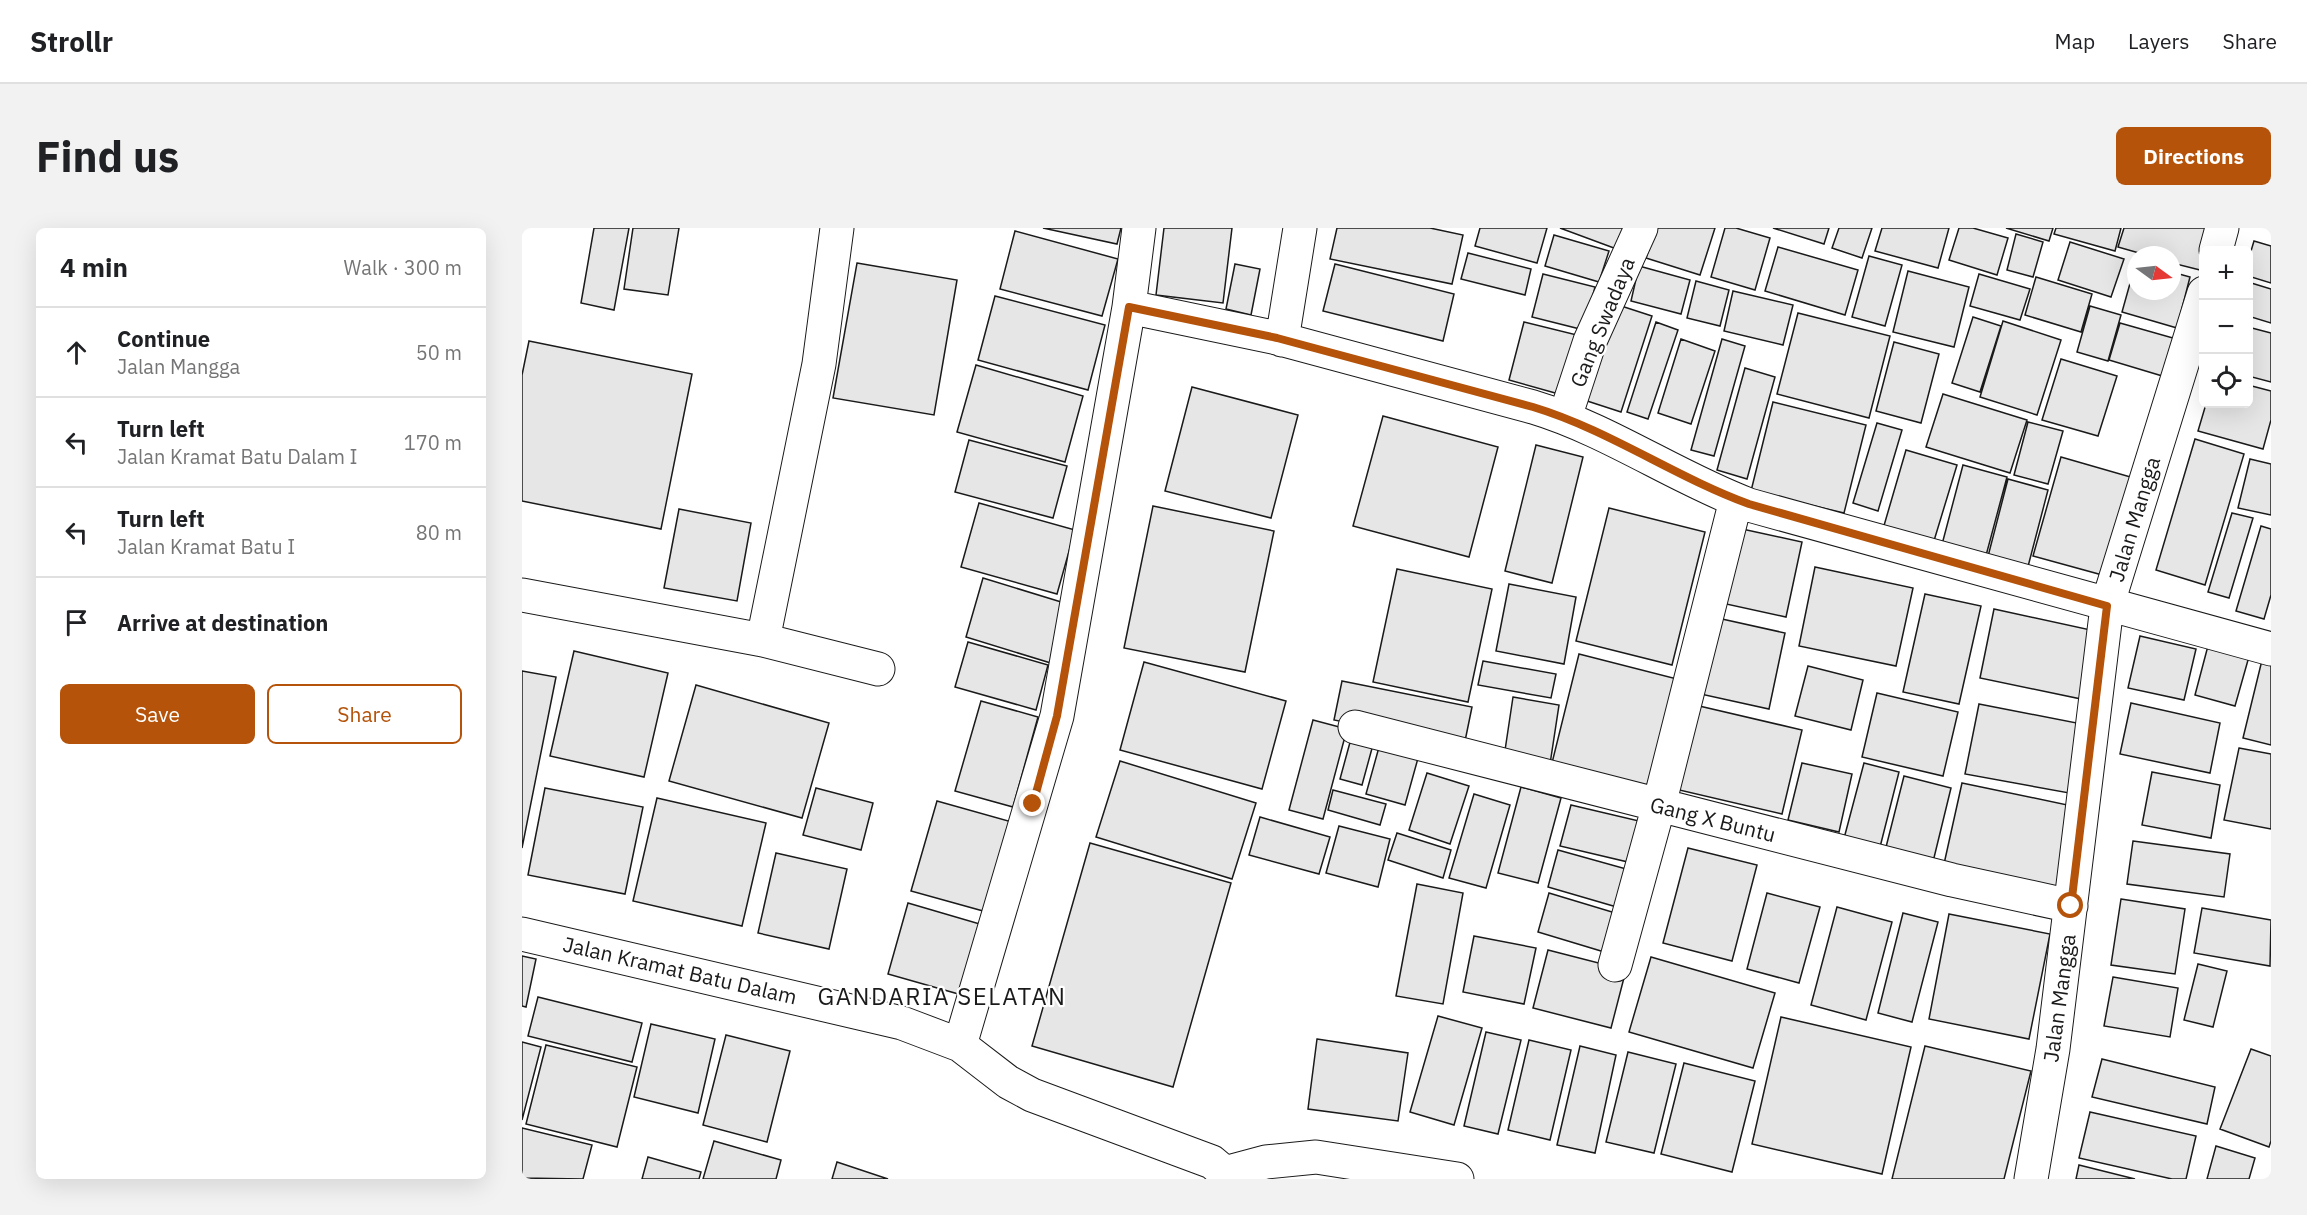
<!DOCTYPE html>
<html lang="en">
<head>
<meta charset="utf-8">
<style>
	:root { --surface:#fff; --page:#f2f2f2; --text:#202124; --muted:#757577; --line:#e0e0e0; --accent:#b45309 }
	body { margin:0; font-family:"IBM Plex Sans",sans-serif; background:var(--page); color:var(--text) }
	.controls { position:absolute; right:18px; top:18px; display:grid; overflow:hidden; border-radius:9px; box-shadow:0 6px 24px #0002 }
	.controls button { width:54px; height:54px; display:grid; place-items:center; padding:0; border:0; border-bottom:2px solid var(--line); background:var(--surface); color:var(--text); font:30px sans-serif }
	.compass { position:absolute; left:1605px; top:18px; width:54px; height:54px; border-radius:50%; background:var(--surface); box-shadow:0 6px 24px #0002; rotate:105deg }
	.stop { position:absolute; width:18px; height:18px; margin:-14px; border:4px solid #b45309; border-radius:50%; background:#fff }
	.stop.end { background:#b45309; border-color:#fff; box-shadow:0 2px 6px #0008 }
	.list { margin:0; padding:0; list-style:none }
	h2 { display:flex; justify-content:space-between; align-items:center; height:78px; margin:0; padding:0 24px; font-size:26px }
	h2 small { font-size:20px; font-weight:400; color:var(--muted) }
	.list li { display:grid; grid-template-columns:39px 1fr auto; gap:18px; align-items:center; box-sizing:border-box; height:90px; padding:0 24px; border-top:2px solid var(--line) }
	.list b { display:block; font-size:22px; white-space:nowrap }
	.list p { margin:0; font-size:20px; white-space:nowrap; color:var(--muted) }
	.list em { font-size:20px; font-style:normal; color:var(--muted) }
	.actions { display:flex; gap:12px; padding:18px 24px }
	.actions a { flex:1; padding:14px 0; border:2px solid var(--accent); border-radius:9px; text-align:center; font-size:21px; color:var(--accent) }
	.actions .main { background:var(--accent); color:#fff }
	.icon { flex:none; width:33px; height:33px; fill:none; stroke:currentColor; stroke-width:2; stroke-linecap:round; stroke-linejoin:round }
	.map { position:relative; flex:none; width:1749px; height:951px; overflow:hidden; border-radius:9px }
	header { display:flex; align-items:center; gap:36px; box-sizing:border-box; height:84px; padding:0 30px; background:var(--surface); border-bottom:2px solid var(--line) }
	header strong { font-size:28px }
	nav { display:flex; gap:33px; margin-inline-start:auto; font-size:21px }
	.intro { display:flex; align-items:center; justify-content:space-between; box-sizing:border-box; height:144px; padding:0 36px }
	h1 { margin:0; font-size:42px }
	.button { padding:15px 27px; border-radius:9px; background:var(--accent); color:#fff; font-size:21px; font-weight:700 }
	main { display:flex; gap:36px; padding:0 36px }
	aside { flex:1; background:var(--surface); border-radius:9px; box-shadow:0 6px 24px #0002 }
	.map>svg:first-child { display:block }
	.building { fill:#e6e6e6; stroke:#1a1a1a; stroke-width:1.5 }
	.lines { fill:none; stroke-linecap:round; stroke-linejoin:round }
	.minor-casing { stroke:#1a1a1a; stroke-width:35 }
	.minor { stroke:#fff; stroke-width:33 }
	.route { stroke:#b45309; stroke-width:8 }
	.labels { text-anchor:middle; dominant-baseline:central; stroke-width:4.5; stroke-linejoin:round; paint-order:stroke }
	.street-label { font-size:21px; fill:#1a1a1a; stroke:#fff }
	.quarter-label { font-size:24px; letter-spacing:1.5px; fill:#1a1a1a; stroke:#fff }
</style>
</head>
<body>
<header>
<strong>Strollr</strong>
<nav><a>Map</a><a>Layers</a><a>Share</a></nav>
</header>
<div class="intro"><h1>Find us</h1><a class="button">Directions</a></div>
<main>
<aside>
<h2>4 min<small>Walk · 300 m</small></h2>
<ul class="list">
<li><svg class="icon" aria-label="ahead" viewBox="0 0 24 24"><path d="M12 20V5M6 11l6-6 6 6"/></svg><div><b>Continue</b><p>Jalan Mangga</p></div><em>50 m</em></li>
<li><svg class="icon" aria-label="left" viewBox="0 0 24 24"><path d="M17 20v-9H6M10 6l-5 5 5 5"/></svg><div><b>Turn left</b><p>Jalan Kramat Batu Dalam I</p></div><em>170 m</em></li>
<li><svg class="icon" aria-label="left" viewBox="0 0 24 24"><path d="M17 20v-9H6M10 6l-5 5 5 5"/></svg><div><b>Turn left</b><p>Jalan Kramat Batu I</p></div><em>80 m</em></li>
<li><svg class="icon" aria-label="arrive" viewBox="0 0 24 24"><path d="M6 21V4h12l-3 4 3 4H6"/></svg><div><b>Arrive at destination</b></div></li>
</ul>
<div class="actions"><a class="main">Save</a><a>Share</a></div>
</aside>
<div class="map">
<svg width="1749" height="951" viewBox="0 0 1749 951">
	<rect width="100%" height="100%" fill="#fff"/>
	<path class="building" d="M 72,0 L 107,0 L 92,82 L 59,75 Z
		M 111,0 L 157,0 L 146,67 L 102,61 Z
		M 521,0 L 599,0 L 595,16 Z
		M 642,0 L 710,0 L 701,75 L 634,67 Z
		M 815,0 L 908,0 L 941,7 L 930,56 L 808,31 Z
		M 958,0 L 1025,0 L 1015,35 L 953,18 Z
		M 1038,0 L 1108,0 L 1100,23 Z
		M 1134,0 L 1193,0 L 1178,47 L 1124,30 Z
		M 1203,0 L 1214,0 L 1248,10 L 1233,62 L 1189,49 Z
		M 1251,0 L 1307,0 L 1302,16 Z
		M 1317,0 L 1350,0 L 1340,30 L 1310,20 Z
		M 1360,0 L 1427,0 L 1416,40 L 1353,23 Z
		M 1437,0 L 1451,0 L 1486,10 L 1475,47 L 1427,32 Z
		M 1484,0 L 1531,0 L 1527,13 Z
		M 1534,0 L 1599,0 L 1593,23 L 1532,6 Z
		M 1602,0 L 1695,0 L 1682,22 L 1682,43 L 1650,35 L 1650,27 L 1624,27 L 1596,19 Z
		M 493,3 L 596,31 L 580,88 L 478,61 Z
		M 1494,6 L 1521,14 L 1511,49 L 1485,42 Z
		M 1032,7 L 1087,23 L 1077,54 L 1023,38 Z
		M 1732,13 L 1749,18 L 1749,55 L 1726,48 L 1726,33 Z
		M 1548,14 L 1602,31 L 1589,69 L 1536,52 Z
		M 1256,19 L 1336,42 L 1323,87 L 1243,63 Z
		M 946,25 L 1009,41 L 1003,67 L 939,51 Z
		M 1347,28 L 1380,37 L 1363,98 L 1330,89 Z
		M 1614,34 L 1614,63 L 1650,63 L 1650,44 L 1668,49 L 1655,100 L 1600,84 Z
		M 335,35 L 435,52 L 412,187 L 311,170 Z
		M 713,36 L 738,41 L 729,87 L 704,81 Z
		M 813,36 L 932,66 L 921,113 L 801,83 Z
		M 1117,38 L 1168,52 L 1159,86 L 1109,73 Z
		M 1386,43 L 1447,59 L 1432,119 L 1371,104 Z
		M 1021,46 L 1073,59 L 1062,102 L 1010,89 Z
		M 1457,46 L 1508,61 L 1498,92 L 1448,78 Z
		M 1514,49 L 1570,66 L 1559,104 L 1503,87 Z
		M 1174,53 L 1207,62 L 1198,98 L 1165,90 Z
		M 1726,54 L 1749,61 L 1749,95 L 1726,88 Z
		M 1211,63 L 1271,77 L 1261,117 L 1202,103 Z
		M 473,68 L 583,97 L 566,162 L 456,132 Z
		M 1090,75 L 1130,88 L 1099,184 L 1059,171 Z
		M 1568,78 L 1599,87 L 1586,133 L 1555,124 Z
		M 1276,85 L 1368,108 L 1347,190 L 1255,166 Z
		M 1451,89 L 1479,98 L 1458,164 L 1430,155 Z
		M 1481,93 L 1539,112 L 1515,187 L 1458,169 Z
		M 1002,94 L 1059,108 L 1044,168 L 987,152 Z
		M 1134,94 L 1156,102 L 1126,191 L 1105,184 Z
		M 1598,95 L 1658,112 L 1647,150 L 1587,132 Z
		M 1726,99 L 1749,105 L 1749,154 L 1726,148 Z
		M 1159,111 L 1193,123 L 1169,196 L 1136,185 Z
		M 1200,111 L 1223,118 L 1192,228 L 1169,222 Z
		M 7,113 L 170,146 L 139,301 L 0,273 L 0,147 Z
		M 1372,114 L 1417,126 L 1399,195 L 1354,183 Z
		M 1539,131 L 1595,148 L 1576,208 L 1520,192 Z
		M 454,137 L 561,168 L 543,234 L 435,204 Z
		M 1223,140 L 1253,149 L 1225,251 L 1195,242 Z
		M 1726,157 L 1749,163 L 1749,192 L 1741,221 L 1676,203 L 1684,176 L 1726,176 Z
		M 670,159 L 776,187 L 749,290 L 643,263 Z
		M 1421,166 L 1505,192 L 1488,245 L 1404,219 Z
		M 1251,174 L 1344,197 L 1322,285 L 1229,263 Z
		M 861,188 L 976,219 L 947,329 L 831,298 Z
		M 1506,194 L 1541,203 L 1526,256 L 1492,247 Z
		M 1355,195 L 1380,202 L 1356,283 L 1331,275 Z
		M 1673,211 L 1722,226 L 1683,357 L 1634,342 Z
		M 447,212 L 545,238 L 531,290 L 433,264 Z
		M 1014,217 L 1061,229 L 1030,355 L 983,343 Z
		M 1384,222 L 1435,237 L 1411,316 L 1361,301 Z
		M 1539,229 L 1612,250 L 1584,348 L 1511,328 Z
		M 1728,231 L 1749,236 L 1749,287 L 1716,280 Z
		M 1441,237 L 1485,249 L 1462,335 L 1418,324 Z
		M 1486,251 L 1526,262 L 1503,350 L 1463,340 Z
		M 457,275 L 553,302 L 535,366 L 439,339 Z
		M 631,278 L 752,303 L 723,444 L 602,420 Z
		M 1087,280 L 1183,304 L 1150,437 L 1054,413 Z
		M 157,281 L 229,295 L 215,373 L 142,360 Z
		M 1710,285 L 1731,290 L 1707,370 L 1686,364 Z
		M 1739,298 L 1749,301 L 1749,367 L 1742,391 L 1714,383 Z
		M 1211,299 L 1280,314 L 1264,389 L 1195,374 Z
		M 1293,339 L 1391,360 L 1374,438 L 1277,418 Z
		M 875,341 L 970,361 L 946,474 L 851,454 Z
		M 461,350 L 549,377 L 532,436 L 444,409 Z
		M 987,356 L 1054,369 L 1042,436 L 974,423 Z
		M 1403,366 L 1459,378 L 1437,476 L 1381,464 Z
		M 1472,381 L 1578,404 L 1564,472 L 1458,450 Z
		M 1191,389 L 1263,405 L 1247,481 L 1174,465 Z
		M 1618,408 L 1674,421 L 1662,472 L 1606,460 Z
		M 446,414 L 526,437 L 514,482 L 433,459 Z
		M 1687,414 L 1728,425 L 1713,478 L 1673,467 Z
		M 52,423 L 146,445 L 122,549 L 28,528 Z
		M 1057,426 L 1155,451 L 1126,564 L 1029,539 Z
		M 1741,428 L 1749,430 L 1749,517 L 1721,510 Z
		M 961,433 L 1034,446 L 1029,470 L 956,457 Z
		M 622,434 L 764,473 L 740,561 L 598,522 Z
		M 1286,438 L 1341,452 L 1329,502 L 1273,488 Z
		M 0,443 L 34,449 L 0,620 Z
		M 820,453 L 950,479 L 942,518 L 812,492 Z
		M 174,457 L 307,495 L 280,590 L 147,553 Z
		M 1355,465 L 1436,484 L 1421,548 L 1340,529 Z
		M 991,469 L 1037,477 L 1028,536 L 982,529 Z
		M 459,473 L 516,489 L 491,579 L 433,563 Z
		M 1609,475 L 1698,495 L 1688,545 L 1598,526 Z
		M 1457,476 L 1560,496 L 1547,565 L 1443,546 Z
		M 1173,477 L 1280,502 L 1260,586 L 1153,561 Z
		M 791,492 L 825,501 L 801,591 L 767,582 Z
		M 830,507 L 852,513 L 840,557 L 818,551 Z
		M 859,512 L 898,523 L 883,577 L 844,566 Z
		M 1717,520 L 1749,526 L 1749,601 L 1702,592 Z
		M 598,533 L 734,575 L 710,651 L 574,609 Z
		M 1280,535 L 1330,546 L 1317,604 L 1266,592 Z
		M 1342,535 L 1377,544 L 1356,627 L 1320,618 Z
		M 1630,544 L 1698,557 L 1689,610 L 1620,597 Z
		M 905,545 L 947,558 L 928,616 L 887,602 Z
		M 1382,548 L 1429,560 L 1409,642 L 1361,631 Z
		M 1440,555 L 1555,579 L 1538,660 L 1422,636 Z
		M 999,559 L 1039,570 L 1016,655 L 976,645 Z
		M 23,560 L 121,579 L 103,666 L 6,647 Z
		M 294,560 L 351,575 L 339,622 L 281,607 Z
		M 811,562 L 864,576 L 858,597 L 806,582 Z
		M 952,566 L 988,577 L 964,660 L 927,650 Z
		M 135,570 L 244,595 L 220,698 L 111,673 Z
		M 415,573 L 497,596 L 472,686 L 389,663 Z
		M 1049,577 L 1117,593 L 1106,634 L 1038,618 Z
		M 738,589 L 808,609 L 797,646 L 727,627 Z
		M 817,598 L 868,611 L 856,659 L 804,645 Z
		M 875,605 L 929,622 L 921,650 L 866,632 Z
		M 1611,613 L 1708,626 L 1702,669 L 1605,656 Z
		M 568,615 L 709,655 L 651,859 L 510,818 Z
		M 1166,620 L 1235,637 L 1210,733 L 1141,715 Z
		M 1036,622 L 1115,644 L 1105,682 L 1026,659 Z
		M 254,625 L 325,641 L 307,721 L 236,705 Z
		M 895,656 L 941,665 L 921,776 L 874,768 Z
		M 1027,665 L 1100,687 L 1089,726 L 1016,704 Z
		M 1245,665 L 1298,679 L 1277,755 L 1225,741 Z
		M 1599,671 L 1663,681 L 1653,746 L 1589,737 Z
		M 386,675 L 468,699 L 447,769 L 366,746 Z
		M 1315,679 L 1370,694 L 1344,792 L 1289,777 Z
		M 1680,680 L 1749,692 L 1748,738 L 1672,725 Z
		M 1381,685 L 1416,694 L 1390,794 L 1356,785 Z
		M 1427,686 L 1528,706 L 1507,811 L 1407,791 Z
		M 952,708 L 1014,720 L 1002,776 L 941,764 Z
		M 1026,722 L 1104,742 L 1089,800 L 1011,780 Z
		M 0,728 L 14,731 L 4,779 L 0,778 Z
		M 1129,729 L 1253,765 L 1231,840 L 1107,804 Z
		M 1676,736 L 1705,743 L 1691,799 L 1662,792 Z
		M 1591,749 L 1656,760 L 1648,809 L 1582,798 Z
		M 16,769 L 120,795 L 110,834 L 6,808 Z
		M 916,788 L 960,800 L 932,897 L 888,884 Z
		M 1259,789 L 1389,819 L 1360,946 L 1230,916 Z
		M 129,796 L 193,811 L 176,885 L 112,869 Z
		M 964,804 L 999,812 L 976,906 L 942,898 Z
		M 204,807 L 268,823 L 245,914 L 181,897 Z
		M 795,811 L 886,825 L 876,893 L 786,881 Z
		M 1007,812 L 1049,822 L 1028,912 L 986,902 Z
		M 0,814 L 19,819 L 0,892 Z
		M 24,817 L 115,839 L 95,919 L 4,896 Z
		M 1058,818 L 1094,827 L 1073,925 L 1035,917 Z
		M 1403,818 L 1509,843 L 1482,951 L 1370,951 Z
		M 1729,821 L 1749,828 L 1749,913 L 1747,919 L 1698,901 Z
		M 1106,824 L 1154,836 L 1132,925 L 1084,914 Z
		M 1580,831 L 1693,859 L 1685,896 L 1570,869 Z
		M 1162,835 L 1233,853 L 1210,944 L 1139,926 Z
		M 1568,884 L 1674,908 L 1664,951 L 1650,951 L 1557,930 Z
		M 0,900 L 70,917 L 61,951 L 0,950 Z
		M 192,913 L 259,932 L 254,951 L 181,951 Z
		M 1694,918 L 1733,930 L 1727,951 L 1685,951 Z
		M 126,929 L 179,944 L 177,951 L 120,951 Z
		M 315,934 L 366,951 L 310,951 Z
		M 1557,937 L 1613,951 L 1554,951 Z"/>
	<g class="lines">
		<defs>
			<path id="minor" d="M 1694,22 L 1700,0
				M 607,79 L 755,110 L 1011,179 C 1087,202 1153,249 1227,277 L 1749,421
				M 760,112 L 778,0
				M 1043,189 L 1068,113 L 1119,0
				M 0,367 L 241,412 L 356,441
				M 241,412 L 297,136 L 315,0
				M 833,499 L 1430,652 L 1549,678
				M 0,706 L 380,795 L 438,817 L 486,854 L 510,867 L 690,934 L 703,945 L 705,951
				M 1093,737 L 1137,577 L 1214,272
				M 438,817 L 535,488 L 607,79 L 617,0
				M 703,945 L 744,934 L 794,929 L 935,951
				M 1509,951 L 1531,821 L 1585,378 L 1682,65"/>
		</defs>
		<use href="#minor" class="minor-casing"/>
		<use href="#minor" class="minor"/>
	</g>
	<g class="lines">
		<path class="route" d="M 511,576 L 535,488 L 607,79 L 755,110 L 1011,179 C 1087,202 1153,249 1227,276 L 1585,378 L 1549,678"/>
	</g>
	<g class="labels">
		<g class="street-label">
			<text transform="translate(1080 94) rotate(-68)">Gang Swadaya</text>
			<text transform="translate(1612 291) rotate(-73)">Jalan Mangga</text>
			<text transform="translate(1191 591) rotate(14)">Gang X Buntu</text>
			<text transform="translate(158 742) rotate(13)">Jalan Kramat Batu Dalam</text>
			<text transform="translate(1537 770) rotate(-82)">Jalan Mangga</text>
		</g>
		<g class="quarter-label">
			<text x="420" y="768">GANDARIA SELATAN</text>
		</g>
	</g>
</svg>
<div class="controls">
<button>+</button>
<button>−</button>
<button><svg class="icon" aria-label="locate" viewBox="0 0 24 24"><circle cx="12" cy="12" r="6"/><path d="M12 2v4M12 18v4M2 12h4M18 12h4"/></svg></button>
</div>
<svg class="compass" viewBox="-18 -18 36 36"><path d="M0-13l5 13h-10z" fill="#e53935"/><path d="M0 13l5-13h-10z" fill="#757577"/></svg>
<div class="stop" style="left:1549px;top:678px"></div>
<div class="stop end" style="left:511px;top:576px"></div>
</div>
</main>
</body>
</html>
